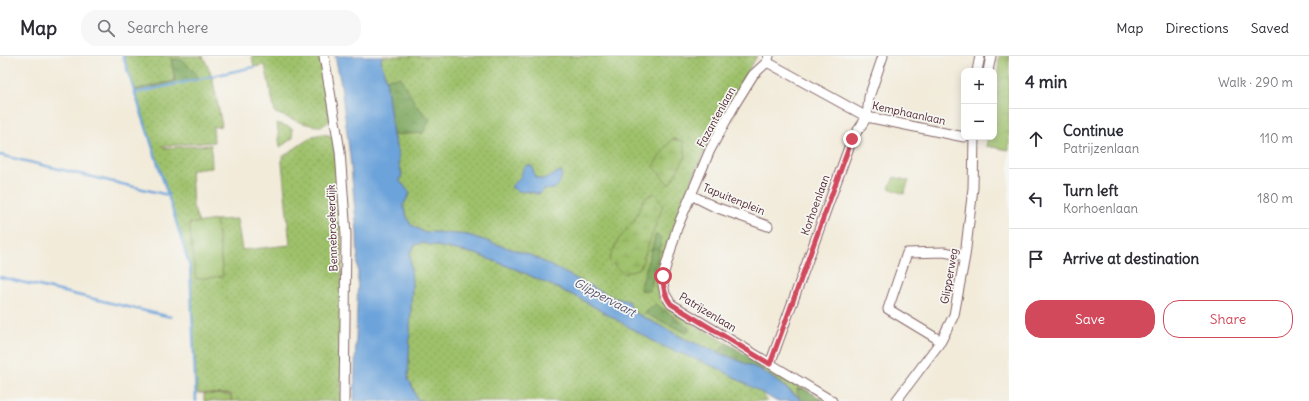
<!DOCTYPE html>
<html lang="en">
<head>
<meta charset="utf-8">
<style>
	:root { --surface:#fff; --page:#f7f7f7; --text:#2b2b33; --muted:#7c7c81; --line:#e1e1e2; --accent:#d1495b }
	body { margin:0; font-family:Delius,sans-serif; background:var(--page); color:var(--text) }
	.controls { position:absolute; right:12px; top:12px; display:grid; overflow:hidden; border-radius:8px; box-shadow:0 2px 10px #0003 }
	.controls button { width:36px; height:36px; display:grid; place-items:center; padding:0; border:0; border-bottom:1px solid var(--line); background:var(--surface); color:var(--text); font:20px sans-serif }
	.stop { position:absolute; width:12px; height:12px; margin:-9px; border:3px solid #d1495b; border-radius:50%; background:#fff }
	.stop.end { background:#d1495b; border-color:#fff; box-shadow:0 1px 4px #0008 }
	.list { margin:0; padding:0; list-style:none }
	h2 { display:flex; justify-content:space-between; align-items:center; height:52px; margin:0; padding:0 16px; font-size:17px }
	h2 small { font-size:13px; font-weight:400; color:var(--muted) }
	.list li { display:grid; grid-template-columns:26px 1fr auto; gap:12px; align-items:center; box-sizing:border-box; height:60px; padding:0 16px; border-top:1px solid var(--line) }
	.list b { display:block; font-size:15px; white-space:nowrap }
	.list p { margin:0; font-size:13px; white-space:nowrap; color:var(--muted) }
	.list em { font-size:13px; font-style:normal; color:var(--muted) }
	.actions { display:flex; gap:8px; padding:12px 16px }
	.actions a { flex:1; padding:9px 0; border:1px solid var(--accent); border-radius:16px; text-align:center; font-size:14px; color:var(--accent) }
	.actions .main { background:var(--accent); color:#fff }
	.icon { flex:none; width:22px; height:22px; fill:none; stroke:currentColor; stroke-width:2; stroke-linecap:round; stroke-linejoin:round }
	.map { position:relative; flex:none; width:1009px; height:345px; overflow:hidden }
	header { display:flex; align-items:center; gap:24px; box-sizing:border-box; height:56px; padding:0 20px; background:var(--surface); border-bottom:1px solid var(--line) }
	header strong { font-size:19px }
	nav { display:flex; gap:22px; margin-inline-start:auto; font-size:14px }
	.search { width:280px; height:36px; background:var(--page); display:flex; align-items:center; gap:10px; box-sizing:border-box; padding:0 14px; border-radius:16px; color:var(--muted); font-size:15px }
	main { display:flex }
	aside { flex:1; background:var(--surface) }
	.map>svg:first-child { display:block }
	.grass { fill:url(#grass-dots); stroke:#74704b; fill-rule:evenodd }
	.forest { fill:url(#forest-crowns); stroke:#646345 }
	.wetland { fill:url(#wetland-marsh); stroke:#74704b }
	.park { fill:url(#park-crowns); stroke:#74704b }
	.pitch { fill:#9ec16b; stroke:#74704b }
	.water { fill:#6ca3da; stroke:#5b6182 }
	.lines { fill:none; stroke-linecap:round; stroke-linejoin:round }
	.stream { stroke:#6ca3da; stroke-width:2.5 }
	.minor-casing { stroke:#856668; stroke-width:11 }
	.minor { stroke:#fff; stroke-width:9 }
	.route { stroke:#d1495b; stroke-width:5 }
	.labels { text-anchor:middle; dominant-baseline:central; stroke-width:3.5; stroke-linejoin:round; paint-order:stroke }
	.street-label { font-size:11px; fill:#4a1f2b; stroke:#f6f6f2 }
	.water-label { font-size:12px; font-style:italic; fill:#585471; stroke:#f6f6f2 }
</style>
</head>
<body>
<header>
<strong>Map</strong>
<div class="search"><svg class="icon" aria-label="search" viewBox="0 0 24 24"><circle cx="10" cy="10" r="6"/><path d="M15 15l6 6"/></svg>Search here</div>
<nav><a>Map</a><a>Directions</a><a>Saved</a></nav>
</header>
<main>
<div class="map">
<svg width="1009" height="345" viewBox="0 0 1009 345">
	<defs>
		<pattern id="grass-dots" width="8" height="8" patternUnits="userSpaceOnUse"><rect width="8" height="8" fill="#9ec16b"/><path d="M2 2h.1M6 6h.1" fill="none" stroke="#8aa55d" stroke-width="1.8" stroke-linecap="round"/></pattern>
		<pattern id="forest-crowns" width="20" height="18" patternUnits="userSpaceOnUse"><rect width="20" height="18" fill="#7ea75f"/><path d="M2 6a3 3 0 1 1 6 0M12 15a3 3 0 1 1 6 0" fill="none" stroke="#69874f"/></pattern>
		<pattern id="wetland-marsh" width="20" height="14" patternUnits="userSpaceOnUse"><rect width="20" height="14" fill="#9ec16b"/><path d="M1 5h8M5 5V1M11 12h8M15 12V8" fill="none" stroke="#8aa55d"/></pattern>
		<pattern id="park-crowns" width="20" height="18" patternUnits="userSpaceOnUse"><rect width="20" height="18" fill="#9ec16b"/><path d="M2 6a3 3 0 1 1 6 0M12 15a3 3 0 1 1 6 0" fill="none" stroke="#8aa55d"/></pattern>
	</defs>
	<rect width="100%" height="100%" fill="#f6f6f2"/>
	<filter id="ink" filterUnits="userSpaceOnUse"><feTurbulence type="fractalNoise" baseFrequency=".025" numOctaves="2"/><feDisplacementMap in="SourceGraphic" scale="8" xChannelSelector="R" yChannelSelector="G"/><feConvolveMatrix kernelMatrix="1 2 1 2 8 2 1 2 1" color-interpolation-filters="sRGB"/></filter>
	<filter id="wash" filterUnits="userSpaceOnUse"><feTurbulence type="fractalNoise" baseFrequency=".012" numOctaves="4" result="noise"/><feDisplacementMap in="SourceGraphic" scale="16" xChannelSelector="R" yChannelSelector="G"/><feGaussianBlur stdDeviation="0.9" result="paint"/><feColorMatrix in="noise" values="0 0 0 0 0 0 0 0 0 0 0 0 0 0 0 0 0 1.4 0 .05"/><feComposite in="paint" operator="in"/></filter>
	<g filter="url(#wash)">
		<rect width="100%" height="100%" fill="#f2ebda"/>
		<path class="grass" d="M 123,0 L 203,0 L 212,20 L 222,70 L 213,71 L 214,86 L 163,90 L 164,92 L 211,89 L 212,112 L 191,114 L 193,150 L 199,167 L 189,168 L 223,219 L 216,164 L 237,163 L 242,194 L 290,189 L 282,107 L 282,101 L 313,80 L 322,78 L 333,80 L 335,86 L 342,196 L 341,345 L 231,345 L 231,338 L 197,337 L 190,211 L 187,200 L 135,36 L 197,23 L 172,3 L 175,25 L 134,34 Z
			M 252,0 L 320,0 L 330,64 C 327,67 324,70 319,70 C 307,70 287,61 275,57 L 265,9 L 254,11 Z
			M 382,0 L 757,0 C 735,37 713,75 696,115 C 685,139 677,164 669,189 C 664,202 653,227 659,241 C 666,255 712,278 727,287 L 718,296 L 685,283 L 634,256 L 628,245 L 614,242 L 530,199 L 468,179 L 435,176 L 425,177 L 410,168 L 403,150 L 410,137 L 400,125 L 402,117 L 399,109 L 398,97 L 393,79 L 381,6 ZM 533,114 L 535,121 C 543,126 551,122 557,116 L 562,118 L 557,130 L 554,133 L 544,133 C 542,134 542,136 540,137 C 536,140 529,134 524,136 L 515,126 L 518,124 L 520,121 Z
			M 277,67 L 292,72 L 293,82 L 280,91 Z
			M 418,187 L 422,187 L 476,198 L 520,215 L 579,242 L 660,289 L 720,313 L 766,338 L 763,341 L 768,345 L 423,345 L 417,343 L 411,327 L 408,324 L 412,229 L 410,197 L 415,190 Z
			M 758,306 L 805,333 L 797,333 L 799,341 L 763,315 Z"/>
		<path class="forest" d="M 171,3 L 182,4 L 196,17 L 197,23 L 135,36 L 134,34 L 175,25 Z
			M 400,21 L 416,49 L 430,64 L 423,77 L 393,79 L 386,23 Z
			M 656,178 L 662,183 L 650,235 L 640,234 Z
			M 656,248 L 689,272 L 687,277 L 644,257 Z
			M 727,287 L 758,306 L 763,315 L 718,296 Z
			M 797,333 L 805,333 L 825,345 L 803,345 L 799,341 Z"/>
		<path class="wetland" d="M 672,83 L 683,85 L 686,100 L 669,129 L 653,110 Z
			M 654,137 L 663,149 L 640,212 L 623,218 L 609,204 L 618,184 L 634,165 L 644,143 Z"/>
		<path class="park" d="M 999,0 L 1009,0 L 1009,94 L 986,90 L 988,81 L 994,81 C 994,54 998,27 999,0 Z
			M 894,121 L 909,125 L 904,138 L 889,132 Z"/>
		<path class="pitch" d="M 216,164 L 223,220 L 196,223 L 189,168 Z
			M 204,338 L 231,339 L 231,345 L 204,345 Z"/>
		<path class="water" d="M 335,0 L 382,0 L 381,6 L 386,23 L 393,79 L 398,97 L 399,109 L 402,118 L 400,125 L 410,137 L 403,150 L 410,168 L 425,177 L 435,176 L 468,179 L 530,199 L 614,242 L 628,245 L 634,256 L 685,283 L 737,304 L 763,315 L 803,345 L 776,345 L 720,313 L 660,289 L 579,242 L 520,215 L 476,198 L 422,187 L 415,189 L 410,197 L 412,228 L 408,324 L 411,327 L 417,343 L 423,345 L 354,345 L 358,218 L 357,177 L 350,101 L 341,29 Z
			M 527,109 L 532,110 L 535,121 C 544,126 551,121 558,116 L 562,116 C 562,121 559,132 553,133 C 549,134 546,133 543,134 L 539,138 L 527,135 L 521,136 L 512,132 L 511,131 C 513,127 516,127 518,124 C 523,119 521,113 527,109 Z"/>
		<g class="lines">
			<path class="stream" d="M 135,37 L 254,11
				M 0,99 L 168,139 L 123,0
				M 168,139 L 190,211 L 196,345
				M 0,221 L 171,261"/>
		</g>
	</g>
	<g filter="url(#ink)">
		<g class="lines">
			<defs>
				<path id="minor" d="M 324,0 L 340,95 L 346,179 L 344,345
					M 769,0 L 767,6 L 753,19 L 735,48 L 710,94 L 677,172 L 663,220 L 663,228 L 665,238 L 671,248 L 832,345
					M 767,6 L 867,61 L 964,81
					M 977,15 L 980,0
					M 988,15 L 991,0
					M 691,139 L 715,151 L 768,170
					M 941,285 L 888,253 L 907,197 L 944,196 L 965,200
					M 770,308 L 852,83 L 867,61 L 869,41 L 883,0
					M 896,345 L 941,285 L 954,259 L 965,200 L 973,132 L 974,81"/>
			</defs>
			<use href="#minor" class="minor-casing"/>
			<use href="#minor" class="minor"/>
		</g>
	</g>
	<g class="lines" filter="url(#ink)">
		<path class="route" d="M 663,220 C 663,230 664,239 671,248 L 770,308 L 852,83"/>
	</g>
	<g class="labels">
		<g class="street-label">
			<text transform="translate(909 57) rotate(12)">Kemphaanlaan</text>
			<text transform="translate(716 61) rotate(-61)">Fazantenlaan</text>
			<text transform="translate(734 143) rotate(22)">Tapuitenplein</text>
			<text transform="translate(815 149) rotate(-70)">Korhoenlaan</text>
			<text transform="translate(332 172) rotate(-92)">Bennebroekerdijk</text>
			<text transform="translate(949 220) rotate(-80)">Glipperweg</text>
			<text transform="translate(708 256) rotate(31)">Patrijzenlaan</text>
		</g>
		<g class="water-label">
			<text transform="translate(605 241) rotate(28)">Glippervaart</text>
		</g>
	</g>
</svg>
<div class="controls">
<button>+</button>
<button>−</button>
</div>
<div class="stop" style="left:663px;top:220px"></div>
<div class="stop end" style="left:852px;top:83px"></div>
</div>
<aside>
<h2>4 min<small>Walk · 290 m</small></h2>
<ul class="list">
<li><svg class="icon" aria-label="ahead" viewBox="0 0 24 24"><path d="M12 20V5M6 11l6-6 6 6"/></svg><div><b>Continue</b><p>Patrijzenlaan</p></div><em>110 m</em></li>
<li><svg class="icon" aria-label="left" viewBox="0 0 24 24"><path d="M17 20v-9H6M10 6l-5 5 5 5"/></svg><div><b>Turn left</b><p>Korhoenlaan</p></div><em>180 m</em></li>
<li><svg class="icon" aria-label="arrive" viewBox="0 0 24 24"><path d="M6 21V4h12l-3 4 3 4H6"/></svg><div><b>Arrive at destination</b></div></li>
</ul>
<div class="actions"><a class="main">Save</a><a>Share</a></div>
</aside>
</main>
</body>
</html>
